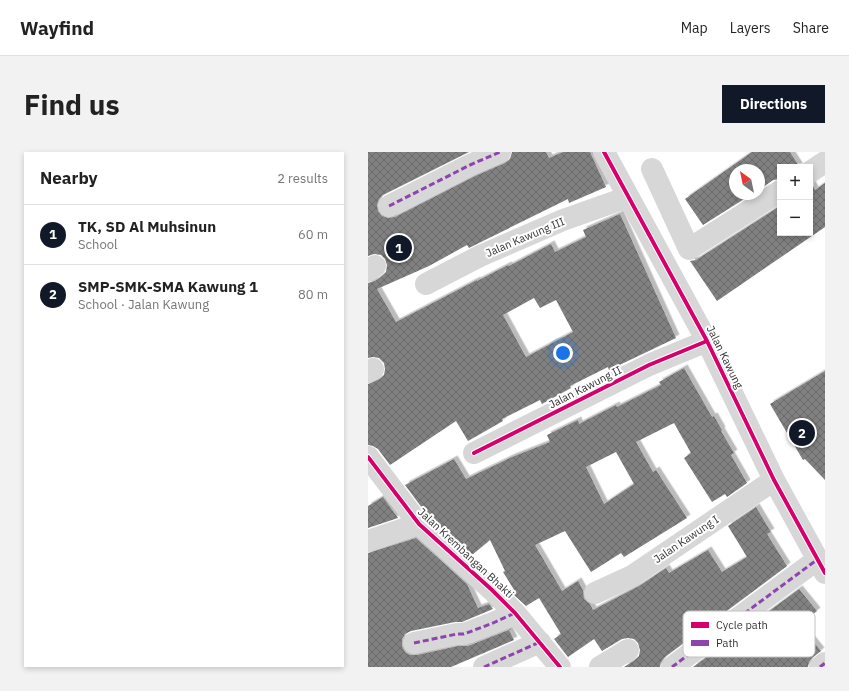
<!DOCTYPE html>
<html lang="en">
<head>
<meta charset="utf-8">
<style>
	:root { --surface:#fff; --page:#f2f2f2; --text:#222; --muted:#767676; --line:#e0e0e0; --accent:#111827 }
	body { margin:0; font-family:"IBM Plex Sans",sans-serif; background:var(--page); color:var(--text) }
	.controls { position:absolute; right:12px; top:12px; display:grid; overflow:hidden; border-radius:0px; box-shadow:0 2px 6px #0003 }
	.controls button { width:36px; height:36px; display:grid; place-items:center; padding:0; border:0; border-bottom:1px solid var(--line); background:var(--surface); color:var(--text); font:20px sans-serif }
	.compass { position:absolute; left:361px; top:12px; width:36px; height:36px; border-radius:50%; background:var(--surface); box-shadow:0 2px 6px #0003; rotate:327deg }
	.you { position:absolute; left:195px; top:201px; width:14px; height:14px; margin:-10px; border:3px solid #fff; border-radius:50%; background:#1a73e8; box-shadow:0 0 0 6px #1a73e833 }
	.badge { display:grid; place-items:center; width:26px; height:26px; border-radius:50%; background:var(--accent); color:#fff; font-size:13px; font-weight:700 }
	.pin { position:absolute; translate:-50% -50%; border:2px solid #fff; box-shadow:0 1px 4px #0006 }
	.list { margin:0; padding:0; list-style:none }
	h2 { display:flex; justify-content:space-between; align-items:center; height:52px; margin:0; padding:0 16px; font-size:17px }
	h2 small { font-size:13px; font-weight:400; color:var(--muted) }
	.list li { display:grid; grid-template-columns:26px 1fr auto; gap:12px; align-items:center; box-sizing:border-box; height:60px; padding:0 16px; border-top:1px solid var(--line) }
	.list b { display:block; font-size:15px; white-space:nowrap }
	.list p { margin:0; font-size:13px; white-space:nowrap; color:var(--muted) }
	.list em { font-size:13px; font-style:normal; color:var(--muted) }
	.map { position:relative; flex:none; width:457px; height:515px; overflow:hidden; border-radius:0px }
	header { display:flex; align-items:center; gap:24px; box-sizing:border-box; height:56px; padding:0 20px; background:var(--surface); border-bottom:1px solid var(--line) }
	header strong { font-size:19px }
	nav { display:flex; gap:22px; margin-inline-start:auto; font-size:14px }
	.intro { display:flex; align-items:center; justify-content:space-between; box-sizing:border-box; height:96px; padding:0 24px }
	h1 { margin:0; font-size:28px }
	.button { padding:10px 18px; border-radius:0px; background:var(--accent); color:#fff; font-size:14px; font-weight:700 }
	main { display:flex; gap:24px; padding:0 24px }
	aside { flex:1; background:var(--surface); border-radius:0px; box-shadow:0 2px 6px #0003 }
	.map>svg:first-child { display:block }
	.building { fill:url(#building-cross-hatch); fill-rule:evenodd; filter:url(#shadow) }
	.lines { fill:none; stroke-linecap:round; stroke-linejoin:round }
	.minor { stroke:#d7d7d7; stroke-width:22 }
	.quiet { stroke:#8e44ad; stroke-width:3; stroke-dasharray:6 3; stroke-linecap:butt }
	.cycleway-casing { stroke:#fff; stroke-width:6 }
	.cycleway { stroke:#d6006c; stroke-width:4 }
	.labels { text-anchor:middle; dominant-baseline:central; stroke-width:4; stroke-linejoin:round; paint-order:stroke }
	.street-label { font-size:11px; fill:#333; stroke:#fff }
	.key { fill:#fff; stroke:#c2c2c2; stroke-width:1 }
	.key-label { font-size:11px; fill:#333 }
</style>
</head>
<body>
<header>
<strong>Wayfind</strong>
<nav><a>Map</a><a>Layers</a><a>Share</a></nav>
</header>
<div class="intro"><h1>Find us</h1><a class="button">Directions</a></div>
<main>
<aside>
<h2>Nearby<small>2 results</small></h2>
<ul class="list">
<li><span class="badge">1</span><div><b>TK, SD Al Muhsinun</b><p>School</p></div><em>60 m</em></li>
<li><span class="badge">2</span><div><b>SMP-SMK-SMA Kawung 1</b><p>School · Jalan Kawung</p></div><em>80 m</em></li>
</ul>
</aside>
<div class="map">
<svg width="457" height="515" viewBox="0 0 457 515">
	<defs>
		<pattern id="building-cross-hatch" width="8" height="8" patternUnits="userSpaceOnUse"><rect width="8" height="8" fill="#818181"/><path d="M0 0l8 8M0 8l8-8" fill="none" stroke="#6a6a6a"/></pattern>
		<filter id="shadow"><feDropShadow dx="3.5" dy="-3.5" stdDeviation="0" flood-color="#0004"/></filter>
	</defs>
	<rect width="100%" height="100%" fill="#fff"/>
	<path class="building" d="M 0,0 L 101,0 L 15,43 L 11,47 L 9,53 L 10,59 L 14,64 L 20,66 L 27,65 L 107,24 L 137,11 L 142,7 L 144,0 L 178,0 L 181,6 L 195,0 L 222,0 L 238,35 L 201,51 L 200,47 L 115,89 L 101,96 L 99,93 L 61,114 L 9,137 L 28,170 L 109,128 L 109,129 L 140,113 L 141,114 L 183,92 L 187,100 L 218,85 L 215,78 L 252,62 L 308,186 L 241,218 L 240,215 L 202,234 L 203,236 L 174,252 L 172,248 L 134,267 L 135,269 L 100,289 L 88,269 L 22,313 L 10,297 L 5,294 L 0,293 L 0,232 L 12,227 L 16,223 L 17,217 L 16,211 L 11,206 L 5,205 L 0,206 L 0,131 L 7,129 L 14,124 L 18,120 L 19,113 L 17,107 L 13,103 L 6,102 L 0,104 ZM 166,146 L 172,156 L 188,148 L 205,180 L 158,205 L 135,163 Z
		M 384,0 L 422,0 L 431,14 L 431,15 L 412,15 L 412,27 L 405,28 L 391,38 L 391,18 L 367,18 L 367,42 L 384,42 L 335,73 L 317,47 Z
		M 457,31 L 457,75 L 349,149 L 322,109 L 328,108 L 412,54 L 412,81 L 442,81 L 442,32 L 444,32 L 447,38 Z
		M 316,216 L 344,265 L 346,264 L 354,278 L 353,279 L 366,301 L 363,303 L 379,331 L 359,345 L 357,342 L 344,350 L 316,306 L 323,301 L 306,271 L 268,290 L 285,320 L 288,318 L 319,366 L 256,405 L 253,401 L 223,420 L 197,379 L 167,393 L 194,439 L 210,429 L 215,438 L 216,447 L 222,452 L 225,458 L 271,434 L 298,416 L 301,421 L 340,398 L 354,420 L 379,405 L 360,374 L 388,355 L 403,380 L 399,382 L 419,414 L 297,505 L 293,510 L 292,515 L 256,515 L 267,508 L 271,504 L 272,498 L 270,491 L 266,487 L 260,486 L 254,487 L 234,499 L 226,487 L 200,505 L 186,487 L 193,482 L 171,446 L 158,454 L 145,442 L 148,441 L 135,420 L 137,419 L 122,388 L 104,403 L 60,364 L 37,333 L 86,307 L 98,327 L 144,305 L 182,290 L 179,283 L 210,268 L 211,272 L 248,253 L 249,255 L 293,233 L 291,230 ZM 248,300 L 266,332 L 236,352 L 218,315 Z
		M 457,219 L 457,328 L 437,307 L 435,308 L 402,252 Z
		M 15,345 L 30,366 L 0,376 L 0,354 Z
		M 48,386 L 99,432 L 110,456 L 121,452 L 125,457 L 94,470 L 87,470 L 43,479 L 37,482 L 34,487 L 34,494 L 37,500 L 42,503 L 49,503 L 90,494 L 100,494 L 143,477 L 143,478 L 141,478 L 146,488 L 83,515 L 0,515 L 0,401 Z
		M 431,437 L 449,459 L 432,473 L 453,499 L 444,506 L 441,510 L 440,515 L 325,515 Z"/>
	<g class="lines">
		<path class="minor" d="M 236,0 L 339,189 L 406,328 L 457,421
			M 284,17 L 321,97 L 412,39
			M 442,20 L 457,10
			M 21,54 L 102,13 L 132,0
			M 0,119 L 7,114
			M 58,132 L 112,104 L 195,68 L 260,45
			M 0,220 L 5,217
			M 106,301 L 281,213 L 339,189
			M 0,305 L 51,372 L 124,438 L 147,461 L 192,515
			M 0,389 L 51,372
			M 227,441 L 264,424 L 406,328
			M 46,491 L 89,482 L 96,482 L 125,471 L 147,461
			M 116,515 L 172,490
			M 232,515 L 260,498
			M 304,515 L 450,407
			M 452,515 L 457,511"/>
		<path class="quiet" d="M 21,54 L 102,13 L 132,0
			M 46,491 L 89,482 L 96,482 L 125,471 L 147,461
			M 116,515 L 172,490
			M 304,515 L 450,407
			M 452,515 L 457,511"/>
		<defs>
			<path id="cycleway" d="M 236,0 L 339,189 L 406,328 L 457,421
				M 106,301 L 281,213 L 339,189
				M 0,305 L 51,372 L 124,438 L 147,461 L 192,515"/>
		</defs>
		<use href="#cycleway" class="cycleway-casing"/>
		<use href="#cycleway" class="cycleway"/>
	</g>
	<g class="labels">
		<g class="street-label">
			<text transform="translate(157 85) rotate(-23)">Jalan Kawung III</text>
			<text transform="translate(357 205) rotate(64)">Jalan Kawung</text>
			<text transform="translate(217 235) rotate(-27)">Jalan Kawung II</text>
			<text transform="translate(318 387) rotate(-34)">Jalan Kawung I</text>
			<text transform="translate(98 401) rotate(43)">Jalan Krembangan Bhakti</text>
		</g>
	</g>
	<rect x="315" y="459" width="132" height="46" rx="6" class="key"/>
	<rect x="323" y="470" width="18" height="6" fill="#d6006c"/>
	<rect x="323" y="488" width="18" height="6" fill="#8e44ad"/>
	<g class="key-label">
		<text x="348" y="477">Cycle path</text>
		<text x="348" y="495">Path</text>
	</g>
</svg>
<div class="controls">
<button>+</button>
<button>−</button>
</div>
<svg class="compass" viewBox="-18 -18 36 36"><path d="M0-13l5 13h-10z" fill="#e53935"/><path d="M0 13l5-13h-10z" fill="#767676"/></svg>
<div class="you"></div>
<div class="pin badge" style="left:31px;top:96px">1</div>
<div class="pin badge" style="left:434px;top:281px">2</div>
</div>
</main>
</body>
</html>
